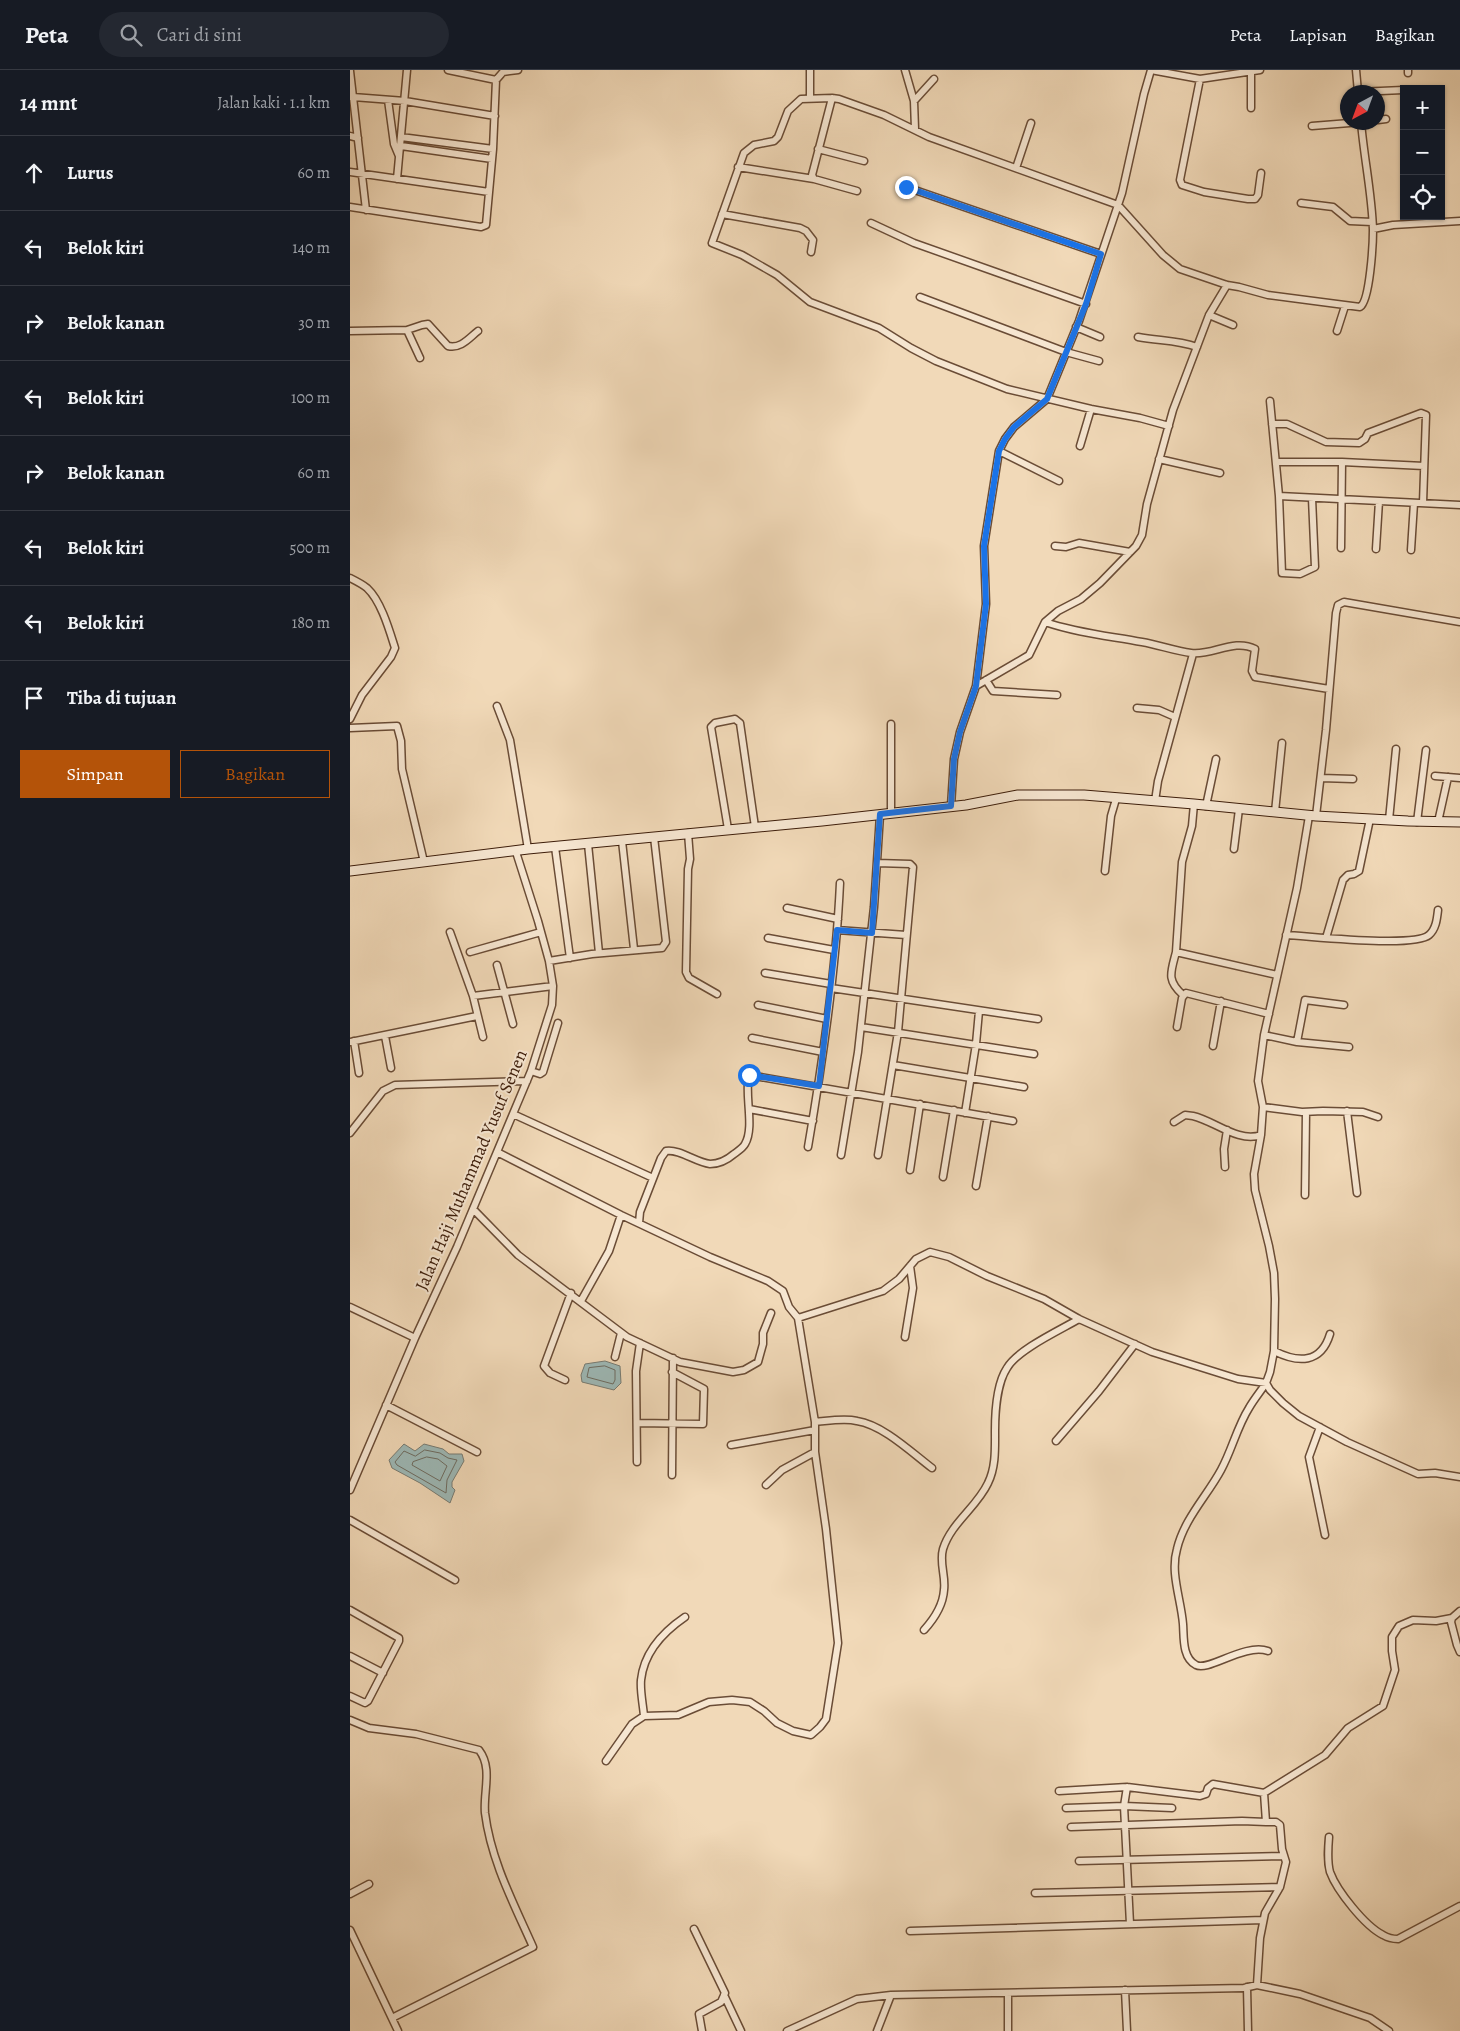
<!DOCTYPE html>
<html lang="id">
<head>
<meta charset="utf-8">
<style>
	:root { --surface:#171b24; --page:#242831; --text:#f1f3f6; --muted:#9ea1a6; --line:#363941; --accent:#b45309 }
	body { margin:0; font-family:Alegreya,serif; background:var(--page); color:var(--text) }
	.controls { position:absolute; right:15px; top:15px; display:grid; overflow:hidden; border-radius:0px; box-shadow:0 1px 4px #0004 }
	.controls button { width:45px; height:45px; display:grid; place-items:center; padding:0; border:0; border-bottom:1px solid var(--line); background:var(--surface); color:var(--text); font:25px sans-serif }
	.compass { position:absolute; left:990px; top:15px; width:45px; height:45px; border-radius:50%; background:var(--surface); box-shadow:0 1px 4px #0004; rotate:221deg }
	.stop { position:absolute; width:15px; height:15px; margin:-11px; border:4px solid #1a73e8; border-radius:50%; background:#fff }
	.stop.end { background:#1a73e8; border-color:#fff; box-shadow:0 1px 5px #0008 }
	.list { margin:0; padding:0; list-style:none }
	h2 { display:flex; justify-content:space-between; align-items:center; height:65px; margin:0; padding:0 20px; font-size:21px }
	h2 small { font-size:16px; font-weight:400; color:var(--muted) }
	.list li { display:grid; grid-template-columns:32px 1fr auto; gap:15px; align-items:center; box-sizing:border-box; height:75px; padding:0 20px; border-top:1px solid var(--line) }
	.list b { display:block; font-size:19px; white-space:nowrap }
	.list em { font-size:16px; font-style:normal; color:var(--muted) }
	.actions { display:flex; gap:10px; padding:15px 20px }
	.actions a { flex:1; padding:11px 0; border:1px solid var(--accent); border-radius:0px; text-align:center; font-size:18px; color:var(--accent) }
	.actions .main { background:var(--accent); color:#fff }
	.icon { flex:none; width:28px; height:28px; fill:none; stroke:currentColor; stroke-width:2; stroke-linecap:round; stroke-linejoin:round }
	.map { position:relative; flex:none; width:1110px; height:1961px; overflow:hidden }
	header { display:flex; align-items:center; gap:30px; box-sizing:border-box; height:70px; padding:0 25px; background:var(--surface); border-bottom:1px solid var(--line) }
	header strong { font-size:24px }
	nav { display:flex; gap:28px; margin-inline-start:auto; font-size:18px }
	.search { width:350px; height:45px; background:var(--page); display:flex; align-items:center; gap:12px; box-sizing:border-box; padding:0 18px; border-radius:28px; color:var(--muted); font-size:19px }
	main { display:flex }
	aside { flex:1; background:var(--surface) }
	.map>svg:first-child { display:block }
	.water { fill:#9db9b7; stroke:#777b72 }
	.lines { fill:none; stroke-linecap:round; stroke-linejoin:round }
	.shore { stroke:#6d6b60; stroke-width:1 }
	.street-casing { stroke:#6a4c36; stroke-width:9 }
	.secondary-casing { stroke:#3d1d0a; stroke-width:11 }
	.street { stroke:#f6e6d1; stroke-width:6 }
	.secondary { stroke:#f6e6d1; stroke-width:9 }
	.route { stroke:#1a73e8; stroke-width:6 }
	.labels { text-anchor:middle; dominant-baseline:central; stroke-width:4; stroke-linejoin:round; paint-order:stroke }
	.street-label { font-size:18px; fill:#3d1d0a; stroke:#f6e6d1 }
</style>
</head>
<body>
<header>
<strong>Peta</strong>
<div class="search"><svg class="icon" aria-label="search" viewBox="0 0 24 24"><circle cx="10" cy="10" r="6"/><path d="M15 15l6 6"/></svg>Cari di sini</div>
<nav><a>Peta</a><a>Lapisan</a><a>Bagikan</a></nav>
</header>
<main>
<aside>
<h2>14 mnt<small>Jalan kaki · 1.1 km</small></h2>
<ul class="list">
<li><svg class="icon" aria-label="ahead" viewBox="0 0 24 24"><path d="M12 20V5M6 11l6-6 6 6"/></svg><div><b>Lurus</b></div><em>60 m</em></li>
<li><svg class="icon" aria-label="left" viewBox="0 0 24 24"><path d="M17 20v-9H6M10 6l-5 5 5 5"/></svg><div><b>Belok kiri</b></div><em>140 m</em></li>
<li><svg class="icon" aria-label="right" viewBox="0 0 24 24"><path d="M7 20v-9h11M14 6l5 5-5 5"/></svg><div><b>Belok kanan</b></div><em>30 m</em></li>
<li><svg class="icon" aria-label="left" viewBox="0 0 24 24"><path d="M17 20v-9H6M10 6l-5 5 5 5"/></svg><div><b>Belok kiri</b></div><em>100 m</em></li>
<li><svg class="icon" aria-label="right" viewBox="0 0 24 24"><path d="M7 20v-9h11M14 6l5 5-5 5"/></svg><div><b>Belok kanan</b></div><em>60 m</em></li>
<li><svg class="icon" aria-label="left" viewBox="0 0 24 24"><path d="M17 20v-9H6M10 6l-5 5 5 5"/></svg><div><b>Belok kiri</b></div><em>500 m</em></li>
<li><svg class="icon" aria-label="left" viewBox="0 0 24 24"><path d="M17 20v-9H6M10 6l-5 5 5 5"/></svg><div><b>Belok kiri</b></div><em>180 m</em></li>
<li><svg class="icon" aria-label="arrive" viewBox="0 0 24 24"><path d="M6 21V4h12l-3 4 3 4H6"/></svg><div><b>Tiba di tujuan</b></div></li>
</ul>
<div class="actions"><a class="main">Simpan</a><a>Bagikan</a></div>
</aside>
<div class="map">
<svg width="1110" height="1961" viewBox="0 0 1110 1961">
	<rect width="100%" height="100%" fill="#f1d9b8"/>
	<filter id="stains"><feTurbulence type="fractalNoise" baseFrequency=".004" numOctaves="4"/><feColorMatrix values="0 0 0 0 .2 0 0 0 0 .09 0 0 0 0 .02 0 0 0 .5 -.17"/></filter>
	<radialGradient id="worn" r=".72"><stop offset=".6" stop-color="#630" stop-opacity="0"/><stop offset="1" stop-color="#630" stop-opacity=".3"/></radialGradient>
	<path class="water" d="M 255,1291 L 270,1296 L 271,1313 L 264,1320 L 232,1312 L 231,1305 L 235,1294 Z
		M 54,1374 L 65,1381 L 74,1374 L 93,1379 L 99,1384 L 112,1384 L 114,1391 L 102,1412 L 102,1417 L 105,1420 L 100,1433 L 70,1413 L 42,1398 L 39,1390 Z"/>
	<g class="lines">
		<path class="shore" d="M 255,1296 L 265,1300 L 265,1310 L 263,1314 L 237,1307 L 239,1298 Z
			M 75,1380 L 90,1383 L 98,1388 L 107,1390 L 97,1410 L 96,1423 L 47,1395 L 45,1392 L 54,1381 L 65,1386 Z
			M 77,1387 L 88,1389 L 97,1396 L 90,1411 L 62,1395 L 63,1392 Z"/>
		<defs>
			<path id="street" d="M 460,0 L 460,28
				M 555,0 L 564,31 L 565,59
				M 1006,0 L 1008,22
				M 1058,0 L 1058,3
				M 0,1 L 3,27 L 55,31 L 145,46
				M 901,2 L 901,38
				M 850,9 L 830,110 L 832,115 L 854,122 L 898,129 L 905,129 L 908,125 L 911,103
				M 146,10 L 153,2 L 168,0
				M 1008,22 L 1053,20
				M 0,27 L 3,27 L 16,140
				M 482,28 L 462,105 L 464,109 L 507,121
				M 38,30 L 44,74 L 49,86
				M 564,31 L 584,9
				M 1028,50 L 1036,49
				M 962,56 L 1012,52
				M 0,66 L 8,68
				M 51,67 L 143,79
				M 51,76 L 142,89
				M 468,79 L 514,91
				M 388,97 L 464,109
				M 666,98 L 681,53
				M 0,102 L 139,122
				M 47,109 L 57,0
				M 556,117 L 751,184
				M 951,133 L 983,137 L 1000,151 L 1022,152
				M 0,137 L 131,157 L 136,155 L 143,79 L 146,10 L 98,0
				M 372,144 L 450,158 L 456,161 L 463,170 L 461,182
				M 521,153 L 564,173 L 736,234
				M 1023,159 L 1043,155 L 1110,151
				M 570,227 L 716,282 L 749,291
				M 859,245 L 883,255
				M 726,257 L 750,267
				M 57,260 L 70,288
				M 0,261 L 57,260 L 72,255 L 78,254 L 98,276 C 111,279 119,268 128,261
				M 987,261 L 995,236
				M 788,267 C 809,271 827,270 847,277
				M 920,331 L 929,426 L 1110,435
				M 922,354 L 937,354 L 976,372 L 1009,373 L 1015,369 L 1018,363 L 1071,343 L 1076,345 L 1073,433
				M 819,356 L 790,348 L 741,339 L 657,319 L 586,291 L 561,278 L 529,258 L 460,232 L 427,205 L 392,185 L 362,173 L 394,83 L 404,75 L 424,71 L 428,67 L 438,41 L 451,29 L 482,28 L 489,29 L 534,45 L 579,67 L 768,135 L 813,185 L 830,199 L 877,215 L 889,217 L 918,225 L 1010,237 C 1020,231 1023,173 1023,160 C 1022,124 1014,88 1011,52
				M 730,376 L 741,339
				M 649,381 L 709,411
				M 809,389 L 870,403
				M 926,392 L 992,392
				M 929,426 L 932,503 L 950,504 L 965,497 L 962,428
				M 705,476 L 716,477 L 729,473 L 780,482
				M 991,478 L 992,392 L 1074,396
				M 1026,479 L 1029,431
				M 1061,480 L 1064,433
				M 0,508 C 6,511 12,514 17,518 C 31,531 39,559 45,578 L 41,587 L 12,625 L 0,649
				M 695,552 C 727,563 760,566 792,572 C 809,575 825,581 841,583 C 862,586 884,568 905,579 L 902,601 L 905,607 L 979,619
				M 636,610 L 643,621 L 707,625
				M 626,616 L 636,534 L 634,476 L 649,381 L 655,369 L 664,357 L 697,329 L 729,251 L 772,123 L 794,24 L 801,0 L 850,9 L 910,0
				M 147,636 L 160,670 L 178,779
				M 787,638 L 809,640 L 825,647
				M 0,658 L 47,656 L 51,671 L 52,699 L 74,792
				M 1085,706 L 1110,708
				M 971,708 L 1003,709
				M 805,731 L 808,711 L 843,584
				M 844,734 L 842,756 L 832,792 L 826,882 L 927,905
				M 601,736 L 604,689 L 610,662 L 626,616 L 679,585 L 695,552 L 708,541 L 731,529 L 750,513 L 786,476 L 792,465 L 797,434 L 823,340 L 859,245 L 877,215
				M 856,736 L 866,689
				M 925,742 L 932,673
				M 541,743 L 541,654
				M 959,746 L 947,818 L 914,965 L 908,1011 L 913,1037 L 911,1065 L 904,1104 L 905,1120 L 919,1176 L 924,1203 L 925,1229 L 924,1281 L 920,1302 L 916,1313 L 920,1320 L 933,1333 L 949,1346 L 997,1372 L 1068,1404 L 1085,1403 L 1110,1407
				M 966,746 L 976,660 L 986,543 L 988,535 L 994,532 L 1110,552
				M 1039,750 L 1046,679
				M 1067,752 L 1076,680
				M 1088,752 L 1098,707
				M 378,759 L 361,657 L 365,653 L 385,649 L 390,653 L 405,757
				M 338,763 L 340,789 L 338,799 L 336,902 L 339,908 L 367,924
				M 272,771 L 284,879
				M 238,774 L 249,883
				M 205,777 L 220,888
				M 884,779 L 889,739
				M 527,793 L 560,794 L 563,797 L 548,962 L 528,1085
				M 755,801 L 761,746 L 766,729
				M 437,838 L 488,849
				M 487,860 L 556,865
				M 100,862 L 123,926 L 133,967
				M 936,865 C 960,866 1064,878 1079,865 C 1086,859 1087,849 1088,840
				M 418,868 L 484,880
				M 976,868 L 993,810 L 998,805 L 1004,804 L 1009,801 L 1020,749
				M 120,882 L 191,862
				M 826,882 C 821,902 816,910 833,925
				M 199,891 L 242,884 L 312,878 L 316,872 L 304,767
				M 147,895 L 163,954
				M 415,903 L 481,914
				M 481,918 L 688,949
				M 123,926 L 203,916
				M 408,935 L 477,949
				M 511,957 L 684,984
				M 827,957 L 832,928 L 836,923 L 919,944
				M 914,965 L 947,972 L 999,977
				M 35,966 L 41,998
				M 402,968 L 473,982
				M 4,971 L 9,1003
				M 0,972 L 127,946
				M 947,972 L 955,930 L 994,935
				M 863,976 L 871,931
				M 543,995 L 674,1017
				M 181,1001 L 190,1004 L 193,1002 L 208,953
				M 913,1037 L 952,1042 L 973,1041 L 1013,1042 L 1028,1047
				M 399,1039 L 463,1051
				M 997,1041 L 1007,1123
				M 615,1043 L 626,974 L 629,941
				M 163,1044 L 303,1108
				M 824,1052 L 835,1045 L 843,1046 C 865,1051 888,1073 911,1065
				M 0,1063 L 33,1021 L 45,1015 L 177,1011
				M 458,1077 C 473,990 486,901 490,813
				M 147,1082 L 271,1145 L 360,1187 L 418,1211 L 433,1221 L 439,1237 L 448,1248 L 465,1352 L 465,1382 L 476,1459 L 488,1573 L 476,1649 L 470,1657 L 461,1665 L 443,1661 L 427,1653 L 414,1641 L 400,1632 L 382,1630 L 359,1632 L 328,1645 L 294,1646 C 293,1634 290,1621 291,1610 C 294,1582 313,1562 335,1547
				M 491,1085 L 508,982 L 524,837 L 530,745
				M 875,1097 L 874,1079 L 877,1060
				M 560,1100 L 570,1034
				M 593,1107 L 604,1040
				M 626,1116 L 638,1046
				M 955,1125 L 956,1042
				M 123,1139 L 168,1185 L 277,1267 L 330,1292 L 383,1302 L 394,1300 L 408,1292 L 413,1274 L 413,1263 L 421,1243
				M 289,1153 L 290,1142 L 311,1088 L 316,1081 C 330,1079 345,1092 360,1094 C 369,1094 377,1090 384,1084 C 388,1081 393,1078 395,1074 C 405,1057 394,1024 399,1005 L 663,1051
				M 231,1231 L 259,1181 L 271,1145
				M 0,1237 L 65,1268
				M 448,1248 L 533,1221 L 549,1209 L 566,1189 L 580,1182 L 599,1187 L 637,1206 L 694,1229 L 729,1249 L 802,1282 L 888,1309 L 916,1313 C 911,1321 904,1329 899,1338 C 887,1357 882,1380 871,1400 C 857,1426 834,1449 827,1479 C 820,1503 831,1529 833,1554 C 834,1567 832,1588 846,1595 C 858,1602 894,1573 918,1581
				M 555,1267 L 563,1218 L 560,1196
				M 924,1281 C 948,1293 971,1294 980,1264
				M 265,1287 L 271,1263
				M 215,1310 L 200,1303 L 194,1296 L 221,1223
				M 36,1335 L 127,1382
				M 465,1352 C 478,1351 494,1348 507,1351 C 533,1355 561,1382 582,1398
				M 288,1353 L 353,1354 L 354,1319 L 322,1302
				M 970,1357 L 959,1387 L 975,1465
				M 706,1371 L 749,1321 L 785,1274
				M 381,1375 L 465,1360
				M 287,1392 L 286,1301 L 290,1273
				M 322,1405 L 323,1288
				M 416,1415 L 432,1400 L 465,1382
				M 0,1420 L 65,1268 L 107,1177 L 181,1001 L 202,935 L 203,916 L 199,891 L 188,851 L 166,782
				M 0,1450 L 105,1510
				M 0,1540 L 49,1568 L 49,1571 L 18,1631 L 15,1633 L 0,1626
				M 1110,1541 L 1102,1548 L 1101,1552 L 1107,1575 L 1110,1582
				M 574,1560 C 584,1549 593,1536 594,1520 C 596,1506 589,1493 593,1479 C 601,1453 627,1437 638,1413 C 646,1397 645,1378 645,1361 C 645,1343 647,1313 657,1298 C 667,1280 710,1260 729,1249
				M 0,1586 L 33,1603
				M 0,1650 L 19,1658 L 66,1664 L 129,1680 C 143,1698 133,1722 135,1743 C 141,1791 164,1834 183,1877 L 42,1948
				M 256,1691 L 282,1654 L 294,1646
				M 777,1717 L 774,1736 L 780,1854
				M 709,1721 L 777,1717 L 850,1726 L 856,1724 L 858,1718 L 863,1714 L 914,1723
				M 716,1738 L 774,1736 L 822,1738
				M 721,1757 L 892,1751 L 916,1752
				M 979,1767 C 978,1779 977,1791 980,1802 C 987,1821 1015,1856 1033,1865 C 1038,1868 1043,1869 1048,1869 L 1110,1836
				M 729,1791 L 934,1786
				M 685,1823 L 930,1817
				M 0,1824 L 19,1814
				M 344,1859 L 375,1923 L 371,1932 L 349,1944 L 352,1961
				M 0,1860 L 48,1961
				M 560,1861 L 913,1850
				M 907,1915 L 910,1868 L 915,1843 L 930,1817 L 936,1792 L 932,1779 L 930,1755 L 926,1752 L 916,1752 L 914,1723 L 975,1685 L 998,1658 L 1033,1636 L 1045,1600 L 1042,1581 L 1042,1567 L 1049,1556 L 1063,1550 L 1086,1551 L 1102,1548
				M 897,1917 L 898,1961
				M 775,1920 L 777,1961
				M 658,1923 L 658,1961
				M 374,1925 L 391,1961
				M 437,1961 L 507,1929 L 541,1925 L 894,1918 L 907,1915 L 950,1924 L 1020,1948 L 1039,1961
				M 527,1961 L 541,1925"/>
			<path id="secondary" d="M 0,801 L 178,779 L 472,751 L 616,735 L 668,725 L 734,725 L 844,734 L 966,746 L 1058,751 L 1110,752"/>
		</defs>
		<use href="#street" class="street-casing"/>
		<use href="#secondary" class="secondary-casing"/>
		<use href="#street" class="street"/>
		<use href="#secondary" class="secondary"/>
	</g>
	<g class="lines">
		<path class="route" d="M 399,1005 L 469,1016 L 487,860 L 522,863 L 530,744 L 601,736 L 604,689 L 610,662 L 626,616 L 636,534 L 634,476 L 649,381 L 655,369 L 664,357 L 697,329 L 736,234 L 751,184 L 556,117"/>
	</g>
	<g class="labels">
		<g class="street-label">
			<text transform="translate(121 1100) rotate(-67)">Jalan Haji Muhammad Yusuf Senen</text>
		</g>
	</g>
	<rect width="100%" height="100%" filter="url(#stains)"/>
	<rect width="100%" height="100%" fill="url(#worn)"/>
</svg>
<div class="controls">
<button>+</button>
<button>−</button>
<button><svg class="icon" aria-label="locate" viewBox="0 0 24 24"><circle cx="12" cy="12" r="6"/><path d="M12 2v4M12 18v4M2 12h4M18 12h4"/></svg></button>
</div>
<svg class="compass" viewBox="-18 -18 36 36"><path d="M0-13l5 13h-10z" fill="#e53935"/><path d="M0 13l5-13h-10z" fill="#9ea1a6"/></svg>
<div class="stop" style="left:399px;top:1005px"></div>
<div class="stop end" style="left:556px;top:117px"></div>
</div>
</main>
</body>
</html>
